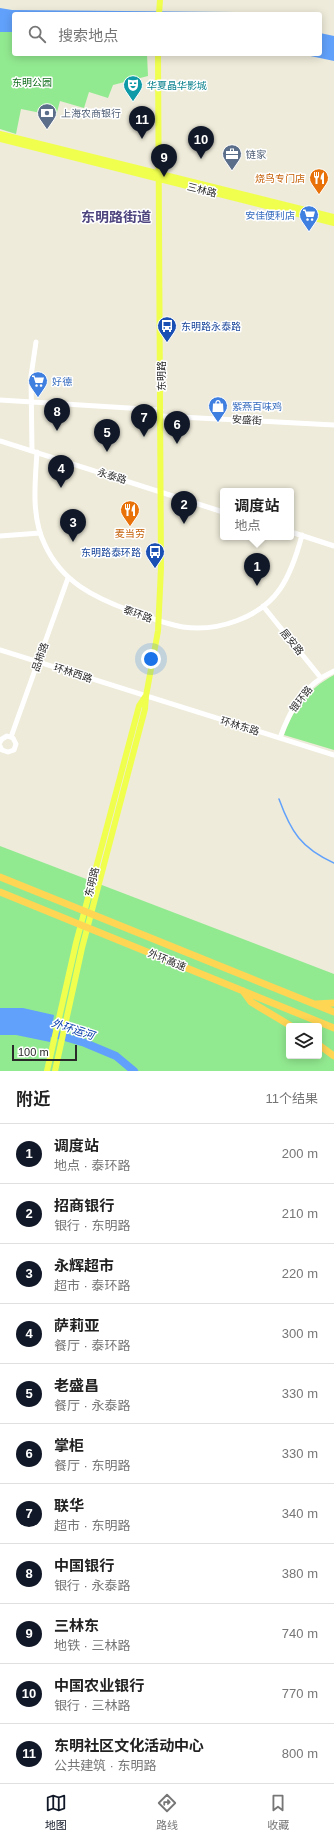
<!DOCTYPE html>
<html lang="zh">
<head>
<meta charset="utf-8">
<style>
	:root { --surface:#fff; --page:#f2f2f2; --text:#222; --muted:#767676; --line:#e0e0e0; --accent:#111827 }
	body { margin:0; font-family:Arial,"Noto Sans SC",sans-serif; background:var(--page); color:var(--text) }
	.controls { position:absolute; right:12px; bottom:12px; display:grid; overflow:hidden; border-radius:4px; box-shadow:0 2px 10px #0003 }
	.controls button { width:36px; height:36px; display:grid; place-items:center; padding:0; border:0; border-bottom:1px solid var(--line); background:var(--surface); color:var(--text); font:20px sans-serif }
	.scale { position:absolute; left:12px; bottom:10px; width:65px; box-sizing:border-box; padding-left:4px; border:2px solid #2a2a2a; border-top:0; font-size:11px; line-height:14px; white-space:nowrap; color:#2a2a2a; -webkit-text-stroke:3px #fff; paint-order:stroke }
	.you { position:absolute; left:151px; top:659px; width:14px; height:14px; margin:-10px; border:3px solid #fff; border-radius:50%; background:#1a73e8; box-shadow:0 0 0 6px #1a73e833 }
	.badge { display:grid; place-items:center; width:26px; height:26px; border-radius:50%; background:var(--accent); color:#fff; font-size:13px; font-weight:700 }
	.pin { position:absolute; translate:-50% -33px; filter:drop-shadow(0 1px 2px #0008) }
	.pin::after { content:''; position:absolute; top:21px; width:14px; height:12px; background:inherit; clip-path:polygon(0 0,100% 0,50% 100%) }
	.popup { position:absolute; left:220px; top:488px; width:74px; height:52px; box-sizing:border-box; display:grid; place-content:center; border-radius:4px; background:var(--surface); filter:drop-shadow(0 1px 3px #0005); font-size:13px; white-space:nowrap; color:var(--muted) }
	.popup b { font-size:15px; color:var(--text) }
	.popup::after { content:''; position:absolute; left:50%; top:100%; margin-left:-8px; border:8px solid transparent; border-top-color:var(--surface) }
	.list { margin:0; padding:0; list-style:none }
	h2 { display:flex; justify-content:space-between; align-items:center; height:52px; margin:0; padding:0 16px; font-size:17px }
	h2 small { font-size:13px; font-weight:400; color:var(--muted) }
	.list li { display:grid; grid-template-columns:26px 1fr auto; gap:12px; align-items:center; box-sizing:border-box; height:60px; padding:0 16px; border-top:1px solid var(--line) }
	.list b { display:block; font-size:15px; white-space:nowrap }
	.list p { margin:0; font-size:13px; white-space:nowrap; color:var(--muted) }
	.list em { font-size:13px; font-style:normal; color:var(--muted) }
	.icon { flex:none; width:22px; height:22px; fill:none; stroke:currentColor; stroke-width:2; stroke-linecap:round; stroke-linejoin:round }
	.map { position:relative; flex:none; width:334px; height:1071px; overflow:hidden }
	.search { position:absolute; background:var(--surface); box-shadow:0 2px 10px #0003; left:12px; right:12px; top:12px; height:44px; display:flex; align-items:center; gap:10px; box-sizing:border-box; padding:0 14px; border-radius:4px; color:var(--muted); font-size:15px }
	.sheet { height:712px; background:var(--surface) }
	nav { display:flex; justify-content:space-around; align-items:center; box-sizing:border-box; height:56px; border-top:1px solid var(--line); background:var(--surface); font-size:11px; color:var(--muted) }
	nav a { display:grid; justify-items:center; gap:2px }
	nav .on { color:var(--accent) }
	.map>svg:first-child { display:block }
	.green { fill:#92ea90; fill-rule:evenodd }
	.water { fill:#61a1fb }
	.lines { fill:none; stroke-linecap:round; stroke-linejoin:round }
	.stream { stroke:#61a1fb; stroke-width:1.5 }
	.river { stroke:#61a1fb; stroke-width:8 }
	.minor { stroke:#fff; stroke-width:5 }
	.major { stroke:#f0ff4e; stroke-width:6 }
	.highway { stroke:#ffd554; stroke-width:7 }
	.labels { text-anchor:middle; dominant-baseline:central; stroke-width:3; stroke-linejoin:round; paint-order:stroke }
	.park-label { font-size:10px; fill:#126f1d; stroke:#fff }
	.culture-label { font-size:10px; fill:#0d838f; stroke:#fff; text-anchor:start }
	.service-label { font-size:10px; fill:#4e5e75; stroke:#fff; text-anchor:start }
	.food-label { font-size:10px; fill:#c56008; stroke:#fff; text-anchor:end }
	.street-label { font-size:10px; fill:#2a2a2a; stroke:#fff }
	.shop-label { font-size:10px; fill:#366cbe; stroke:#fff; text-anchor:start }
	.transit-label { font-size:10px; fill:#164399; stroke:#fff; text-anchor:start }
	.water-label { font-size:11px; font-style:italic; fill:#0038a8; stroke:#fff }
	.district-label { font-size:14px; font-weight:bold; fill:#4e457f; stroke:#fff }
</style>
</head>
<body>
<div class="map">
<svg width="334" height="1071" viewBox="0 0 334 1071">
	<rect width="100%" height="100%" fill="#eeebda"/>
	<path class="green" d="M 0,32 L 14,32 L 14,54 L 147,54 L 148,76 L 113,85 L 108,98 L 89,92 L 84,108 L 60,101 L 56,116 L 21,109 L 16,134 L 0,129 Z
		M 334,675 L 334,750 L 284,735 C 295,706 307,690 334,675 Z
		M 0,846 L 334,974 L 334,1071 L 0,1071 ZM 289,1026 L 319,1026 L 319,1056 L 289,1056 Z"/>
	<path class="water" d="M 0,8 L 12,10 L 235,12 L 243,14 L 14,14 L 14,32 L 0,32 Z
		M 320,33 L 334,36 L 334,61 L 301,54 L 320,54 Z
		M 0,1008 L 23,1008 L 54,1015 L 50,1042 L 16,1035 L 0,1035 Z"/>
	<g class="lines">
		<path class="stream" d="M 279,799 C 291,832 301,848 334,863"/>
		<path class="river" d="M 48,1032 L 85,1043 L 116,1056 L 134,1071"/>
		<path class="minor" d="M 0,400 L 161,410
			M 161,416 L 334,425
			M 0,441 L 223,512
			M 32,451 L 31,376 L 36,342
			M 37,452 C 35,483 31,517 45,545 C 62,582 95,598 131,611 C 148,617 165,624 183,627 C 217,632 260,618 280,589 C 291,573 297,554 302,535
			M 291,532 L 334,546
			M 0,536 L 40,533
			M 263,606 L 321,678
			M 0,650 L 334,755
			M 11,737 L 68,578
			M 280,738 C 290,709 305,684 334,671
			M 0,742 L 2,739 L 7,736 L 13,738 L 16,744 L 14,750 L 8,752 L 2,750 L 0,746"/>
		<path class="major" d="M 159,14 L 160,0
			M 0,134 L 334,217
			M 0,139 L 334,223
			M 47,1071 L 76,943 L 139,706 L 145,697
			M 55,1071 L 82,948 L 145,709 L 146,696 L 158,631 L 161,568 L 158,54"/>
		<path class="highway" d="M 0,877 L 334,1012
			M 0,892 L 334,1028
			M 243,991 L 251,1002 L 291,1026
			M 316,1004 L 334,1003
			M 319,1045 L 334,1056"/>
	</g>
	<defs>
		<symbol id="theatre-pin" viewBox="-11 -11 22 30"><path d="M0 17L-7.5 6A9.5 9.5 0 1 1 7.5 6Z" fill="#0f9aa8" stroke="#fff"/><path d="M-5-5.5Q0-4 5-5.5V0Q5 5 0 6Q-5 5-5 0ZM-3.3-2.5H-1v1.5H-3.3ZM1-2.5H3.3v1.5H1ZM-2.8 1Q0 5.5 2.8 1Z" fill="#fff"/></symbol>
		<symbol id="bank-pin" viewBox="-11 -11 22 30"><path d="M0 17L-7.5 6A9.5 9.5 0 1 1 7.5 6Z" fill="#5c6f8a" stroke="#fff"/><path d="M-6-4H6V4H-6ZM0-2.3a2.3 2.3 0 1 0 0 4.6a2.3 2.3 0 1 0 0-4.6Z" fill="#fff"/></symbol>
		<symbol id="office-pin" viewBox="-11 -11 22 30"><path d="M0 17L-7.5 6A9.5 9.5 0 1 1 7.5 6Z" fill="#5c6f8a" stroke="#fff"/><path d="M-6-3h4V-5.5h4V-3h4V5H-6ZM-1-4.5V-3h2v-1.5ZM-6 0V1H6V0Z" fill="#fff"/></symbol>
		<symbol id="restaurant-pin" viewBox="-11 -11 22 30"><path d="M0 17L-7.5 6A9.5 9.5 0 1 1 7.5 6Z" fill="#e8710a" stroke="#fff"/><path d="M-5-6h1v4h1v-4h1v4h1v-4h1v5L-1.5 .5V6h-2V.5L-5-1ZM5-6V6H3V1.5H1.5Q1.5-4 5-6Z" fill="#fff"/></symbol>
		<symbol id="supermarket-pin" viewBox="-11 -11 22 30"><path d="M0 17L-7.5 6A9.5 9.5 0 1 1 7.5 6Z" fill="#3f7fe0" stroke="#fff"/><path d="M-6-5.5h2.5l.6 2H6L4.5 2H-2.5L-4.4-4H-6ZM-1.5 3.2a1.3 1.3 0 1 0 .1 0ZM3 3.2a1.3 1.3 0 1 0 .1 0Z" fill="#fff"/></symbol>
		<symbol id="bus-pin" viewBox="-11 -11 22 30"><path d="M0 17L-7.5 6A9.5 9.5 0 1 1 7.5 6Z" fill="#1a4fb4" stroke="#fff"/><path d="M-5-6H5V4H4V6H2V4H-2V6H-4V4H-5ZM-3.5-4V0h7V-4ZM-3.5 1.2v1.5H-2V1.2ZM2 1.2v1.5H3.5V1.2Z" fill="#fff"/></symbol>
		<symbol id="shop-pin" viewBox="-11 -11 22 30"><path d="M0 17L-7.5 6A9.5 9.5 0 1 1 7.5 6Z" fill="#3f7fe0" stroke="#fff"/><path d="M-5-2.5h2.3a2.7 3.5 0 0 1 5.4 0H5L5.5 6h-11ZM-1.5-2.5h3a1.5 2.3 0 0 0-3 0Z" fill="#fff"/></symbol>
	</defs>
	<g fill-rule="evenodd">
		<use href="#theatre-pin" x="122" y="74" width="22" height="30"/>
		<use href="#bank-pin" x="36" y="102" width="22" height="30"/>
		<use href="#office-pin" x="221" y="143" width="22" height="30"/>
		<use href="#restaurant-pin" x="308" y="167" width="22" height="30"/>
		<use href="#supermarket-pin" x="298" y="204" width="22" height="30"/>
		<use href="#bus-pin" x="156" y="315" width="22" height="30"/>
		<use href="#supermarket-pin" x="27" y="370" width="22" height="30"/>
		<use href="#shop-pin" x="207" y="395" width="22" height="30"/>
		<use href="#restaurant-pin" x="119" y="499" width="22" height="30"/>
		<use href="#bus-pin" x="144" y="541" width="22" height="30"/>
	</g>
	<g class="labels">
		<g class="park-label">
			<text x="32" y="82">东明公园</text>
		</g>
		<g class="culture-label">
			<text x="147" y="85">华夏晶华影城</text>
		</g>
		<g class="service-label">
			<text x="61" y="113">上海农商银行</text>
			<text x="246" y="154">链家</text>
		</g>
		<g class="food-label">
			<text x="305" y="178">烧鸟专门店</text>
			<text x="130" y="533" text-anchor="middle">麦当劳</text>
		</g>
		<g class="street-label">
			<text transform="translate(202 190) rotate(14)">三林路</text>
			<text transform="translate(161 376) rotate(-90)">东明路</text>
			<text transform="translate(247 420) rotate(3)">安盛街</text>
			<text transform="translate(112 476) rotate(17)">永泰路</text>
			<text transform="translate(138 614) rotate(20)">泰环路</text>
			<text transform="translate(292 642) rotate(51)">居安路</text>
			<text transform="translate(40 657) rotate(-70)">品柿路</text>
			<text transform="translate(73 673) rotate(18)">环林西路</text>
			<text transform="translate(301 699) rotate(-52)">银环路</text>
			<text transform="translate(240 726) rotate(17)">环林东路</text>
			<text transform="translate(92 882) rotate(-76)">东明路</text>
			<text transform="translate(167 960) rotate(22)">外环高速</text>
		</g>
		<g class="shop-label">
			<text x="295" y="215" text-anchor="end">安佳便利店</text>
			<text x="52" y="381">好德</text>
			<text x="232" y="406">紫燕百味鸡</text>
		</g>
		<g class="transit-label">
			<text x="181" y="326">东明路永泰路</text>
			<text x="141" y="552" text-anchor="end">东明路泰环路</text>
		</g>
		<g class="water-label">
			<text transform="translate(73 1029) rotate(18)">外环运河</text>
		</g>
		<g class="district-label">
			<text x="116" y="217">东明路街道</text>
		</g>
	</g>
</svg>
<div class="controls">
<button><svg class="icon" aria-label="layers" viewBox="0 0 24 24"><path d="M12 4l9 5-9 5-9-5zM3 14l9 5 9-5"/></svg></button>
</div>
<div class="scale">100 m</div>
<div class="you"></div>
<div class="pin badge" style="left:257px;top:586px">1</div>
<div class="popup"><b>调度站</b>地点</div>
<div class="pin badge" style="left:184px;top:524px">2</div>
<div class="pin badge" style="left:73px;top:542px">3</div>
<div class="pin badge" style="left:61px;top:488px">4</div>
<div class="pin badge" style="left:107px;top:452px">5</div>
<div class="pin badge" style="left:177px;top:444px">6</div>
<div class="pin badge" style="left:144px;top:437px">7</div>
<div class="pin badge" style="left:57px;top:431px">8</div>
<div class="pin badge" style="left:164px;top:177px">9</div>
<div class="pin badge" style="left:201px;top:159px">10</div>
<div class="pin badge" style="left:142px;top:139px">11</div>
<div class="search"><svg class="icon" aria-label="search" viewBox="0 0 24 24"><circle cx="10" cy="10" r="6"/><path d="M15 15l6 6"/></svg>搜索地点</div>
</div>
<section class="sheet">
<h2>附近<small>11个结果</small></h2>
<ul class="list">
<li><span class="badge">1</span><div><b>调度站</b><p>地点 · 泰环路</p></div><em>200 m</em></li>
<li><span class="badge">2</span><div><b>招商银行</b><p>银行 · 东明路</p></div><em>210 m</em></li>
<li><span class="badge">3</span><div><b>永辉超市</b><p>超市 · 泰环路</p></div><em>220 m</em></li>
<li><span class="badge">4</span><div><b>萨莉亚</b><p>餐厅 · 泰环路</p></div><em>300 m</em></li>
<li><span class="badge">5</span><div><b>老盛昌</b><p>餐厅 · 永泰路</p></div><em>330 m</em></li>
<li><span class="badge">6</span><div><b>掌柜</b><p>餐厅 · 东明路</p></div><em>330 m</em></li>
<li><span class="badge">7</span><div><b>联华</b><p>超市 · 东明路</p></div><em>340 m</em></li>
<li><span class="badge">8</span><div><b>中国银行</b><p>银行 · 永泰路</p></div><em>380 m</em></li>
<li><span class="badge">9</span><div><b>三林东</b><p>地铁 · 三林路</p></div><em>740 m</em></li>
<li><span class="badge">10</span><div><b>中国农业银行</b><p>银行 · 三林路</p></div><em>770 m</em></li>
<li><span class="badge">11</span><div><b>东明社区文化活动中心</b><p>公共建筑 · 东明路</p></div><em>800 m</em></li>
</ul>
</section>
<nav>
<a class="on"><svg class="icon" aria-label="map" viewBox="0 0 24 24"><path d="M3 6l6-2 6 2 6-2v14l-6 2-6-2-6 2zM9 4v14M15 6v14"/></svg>地图</a>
<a><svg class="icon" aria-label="directions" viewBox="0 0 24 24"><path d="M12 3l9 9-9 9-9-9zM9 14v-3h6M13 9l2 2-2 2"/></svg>路线</a>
<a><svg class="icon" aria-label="saved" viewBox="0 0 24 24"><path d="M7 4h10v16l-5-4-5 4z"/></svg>收藏</a>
</nav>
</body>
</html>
